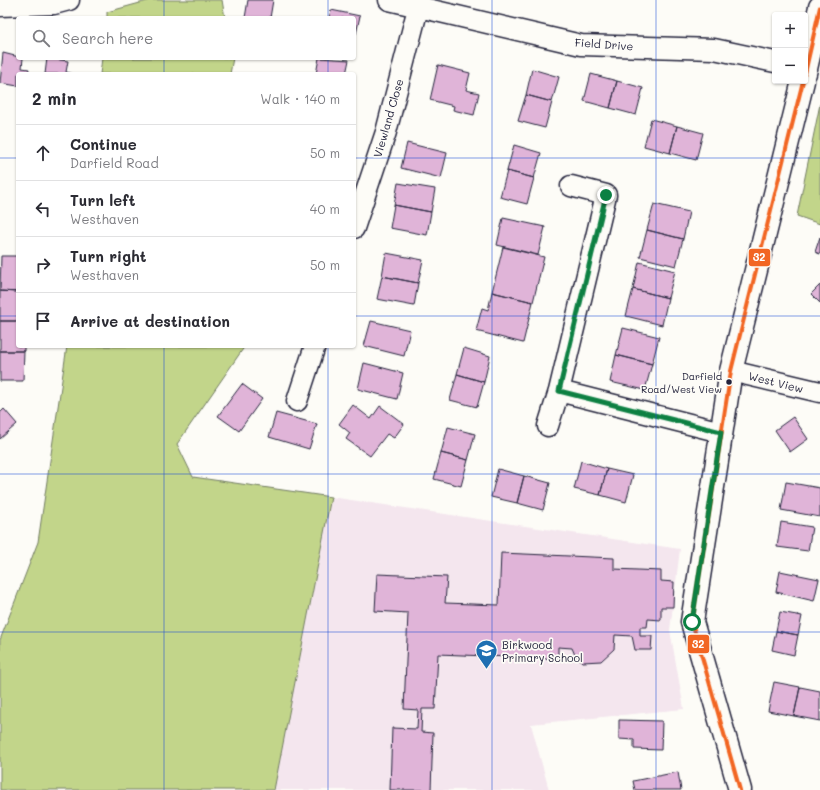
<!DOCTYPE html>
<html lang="en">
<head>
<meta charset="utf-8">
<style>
	:root { --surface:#fff; --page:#f7f7f7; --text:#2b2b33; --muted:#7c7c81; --line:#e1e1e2 }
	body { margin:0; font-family:Mali,sans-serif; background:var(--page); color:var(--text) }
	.controls { position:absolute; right:12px; top:12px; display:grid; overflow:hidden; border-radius:4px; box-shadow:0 1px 3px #0004 }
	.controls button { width:36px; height:36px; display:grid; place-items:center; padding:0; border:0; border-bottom:1px solid var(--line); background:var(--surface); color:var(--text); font:20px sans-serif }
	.stop { position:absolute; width:12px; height:12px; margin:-9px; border:3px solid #0b8043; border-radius:50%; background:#fff }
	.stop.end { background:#0b8043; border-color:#fff; box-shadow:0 1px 4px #0008 }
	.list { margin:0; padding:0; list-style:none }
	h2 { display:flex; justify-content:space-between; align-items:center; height:52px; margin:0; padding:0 16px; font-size:17px }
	h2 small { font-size:13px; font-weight:400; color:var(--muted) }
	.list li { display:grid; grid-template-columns:26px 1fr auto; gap:12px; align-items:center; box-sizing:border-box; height:56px; padding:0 16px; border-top:1px solid var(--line) }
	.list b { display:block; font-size:15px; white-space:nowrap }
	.list p { margin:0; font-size:13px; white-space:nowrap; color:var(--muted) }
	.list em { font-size:13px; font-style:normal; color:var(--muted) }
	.icon { flex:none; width:22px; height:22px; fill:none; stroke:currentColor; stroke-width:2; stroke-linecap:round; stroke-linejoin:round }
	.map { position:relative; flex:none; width:820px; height:790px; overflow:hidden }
	.search { position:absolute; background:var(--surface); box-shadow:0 1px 3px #0004; left:16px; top:16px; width:340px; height:44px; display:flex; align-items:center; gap:10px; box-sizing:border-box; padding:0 14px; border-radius:4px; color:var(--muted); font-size:15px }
	.panel { position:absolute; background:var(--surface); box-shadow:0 1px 3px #0004; left:16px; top:72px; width:340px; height:276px; border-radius:4px }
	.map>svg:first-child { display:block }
	.built { fill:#f4e6ee }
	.green { fill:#c2d58a; stroke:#727c62 }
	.building { fill:#e0b4d8; stroke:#22223b }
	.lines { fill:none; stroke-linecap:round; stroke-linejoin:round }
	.street-casing { stroke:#22223b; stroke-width:23 }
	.secondary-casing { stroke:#22223b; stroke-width:25 }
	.street { stroke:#fdfcf7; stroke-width:20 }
	.secondary { stroke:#fdfcf7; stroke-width:22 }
	.bus-1-casing { stroke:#fdfcf7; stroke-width:7 }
	.bus-1 { stroke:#f26522; stroke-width:4 }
	.route { stroke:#0b8043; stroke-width:5 }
	.grid { fill:none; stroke:#1d4ed8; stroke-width:1; stroke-opacity:0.55 }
	.bus-dot { fill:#22223b; stroke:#fdfcf7; stroke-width:1.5 }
	.labels { text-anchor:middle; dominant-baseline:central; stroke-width:3.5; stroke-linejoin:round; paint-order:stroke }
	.bus-label { font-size:10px; fill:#22223b; stroke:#fdfcf7; text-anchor:end }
	.street-label { font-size:11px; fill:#22223b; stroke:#fdfcf7 }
	.poi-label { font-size:11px; fill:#22223b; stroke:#fdfcf7; text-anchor:start }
	.line-badge { stroke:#fdfcf7; stroke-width:1.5 }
	.badge-label { font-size:11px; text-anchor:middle; font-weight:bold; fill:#fff }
</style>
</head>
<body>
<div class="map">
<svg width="820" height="790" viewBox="0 0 820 790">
	<rect width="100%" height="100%" fill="#fdfcf7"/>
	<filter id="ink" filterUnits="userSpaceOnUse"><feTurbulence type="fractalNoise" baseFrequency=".025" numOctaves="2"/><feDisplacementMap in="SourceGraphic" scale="8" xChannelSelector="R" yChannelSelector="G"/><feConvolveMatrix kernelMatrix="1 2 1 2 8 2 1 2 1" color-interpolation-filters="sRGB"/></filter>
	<g filter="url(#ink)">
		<path class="built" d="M 331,497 L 680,549 L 670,630 L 684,709 L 531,724 L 549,790 L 274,790 Z"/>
		<path class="green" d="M 151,0 L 222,0 L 225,18 L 107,18 L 107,12 Z
			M 102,58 L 233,58 L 230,74 L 100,74 Z
			M 820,104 L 820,224 L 797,216 Z
			M 67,346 L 245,346 L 177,444 L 193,477 L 331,497 L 274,790 L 0,790 L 0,640 L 38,542 Z"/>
		<path class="building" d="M 248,0 L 273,0 L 270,18 L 245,18 Z
			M 331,10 L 360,16 L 356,34 L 354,33 L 354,18 L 329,18 Z
			M 3,53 L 23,58 L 22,68 L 29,69 L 28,74 L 18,74 L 18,86 L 0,83 Z
			M 47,58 L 68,61 L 66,72 L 74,74 L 45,74 Z
			M 319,58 L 349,60 L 346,74 L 316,74 Z
			M 438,65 L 470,73 L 466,90 L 479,93 L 474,115 L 453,110 L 454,106 L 430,100 Z
			M 532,69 L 559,77 L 552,102 L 526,95 Z
			M 591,74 L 617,81 L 610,108 L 584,101 Z
			M 617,81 L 643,88 L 636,115 L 610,108 Z
			M 526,95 L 552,102 L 545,128 L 518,121 Z
			M 651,119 L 677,126 L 670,153 L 644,146 Z
			M 677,126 L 703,133 L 696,160 L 670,153 Z
			M 407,143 L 447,153 L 441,178 L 401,168 Z
			M 514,145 L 541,153 L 534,178 L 507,171 Z
			M 507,171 L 534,178 L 527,204 L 500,197 Z
			M 398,183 L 435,189 L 431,212 L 394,205 Z
			M 654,204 L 689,212 L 683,239 L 647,230 Z
			M 394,205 L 431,212 L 427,235 L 390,228 Z
			M 503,218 L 545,227 L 538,255 L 497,245 Z
			M 647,230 L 683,239 L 676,266 L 640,257 Z
			M 820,237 L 820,254 L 815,252 Z
			M 503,247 L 544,257 L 533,302 L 492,292 Z
			M 386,253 L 423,260 L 418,283 L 382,276 Z
			M 1,256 L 18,256 L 18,292 L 0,291 Z
			M 639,262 L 675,271 L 668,298 L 633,289 Z
			M 382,276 L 418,283 L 414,306 L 377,299 Z
			M 820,285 L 820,303 L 811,294 Z
			M 633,289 L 668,298 L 662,325 L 626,316 Z
			M 0,291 L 18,292 L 18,321 L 0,321 Z
			M 492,292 L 533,302 L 523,343 L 476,331 L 482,308 L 488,310 Z
			M 0,321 L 18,321 L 18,346 L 24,346 L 24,351 L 0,351 Z
			M 371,321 L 410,330 L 404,356 L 364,346 Z
			M 623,328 L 659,337 L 652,364 L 616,355 Z
			M 464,348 L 490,356 L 484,382 L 457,374 Z
			M 0,351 L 24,351 L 23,381 L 0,381 Z
			M 616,355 L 652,364 L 645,390 L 610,382 Z
			M 364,363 L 403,373 L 397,399 L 358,389 Z
			M 457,374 L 484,382 L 477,407 L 450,400 Z
			M 242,384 L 262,399 L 239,431 L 218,416 Z
			M 353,405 L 371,419 L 380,406 L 404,424 L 394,438 L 387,434 L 370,456 L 346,439 L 350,433 L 339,424 Z
			M 4,409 L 17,424 L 0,439 L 0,413 Z
			M 276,413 L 317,424 L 309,449 L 269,437 Z
			M 793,417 L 808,439 L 790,452 L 775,430 Z
			M 448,427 L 475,434 L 468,460 L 441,453 Z
			M 441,453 L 468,460 L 461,486 L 434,479 Z
			M 581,461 L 607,469 L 600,495 L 574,489 Z
			M 498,469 L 524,476 L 517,503 L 491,497 Z
			M 607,469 L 633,475 L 626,502 L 600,495 Z
			M 524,476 L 550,483 L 543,510 L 517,503 Z
			M 786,482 L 820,488 L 820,517 L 781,510 Z
			M 781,522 L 812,527 L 808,551 L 777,547 Z
			M 501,553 L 614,558 L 614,569 L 661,571 L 661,581 L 674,582 L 673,607 L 661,607 L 661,620 L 648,619 L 647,627 L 640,627 L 640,636 L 652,636 L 651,650 L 635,650 L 632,636 L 615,635 L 614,649 L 601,661 L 583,662 L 575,655 L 572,648 L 558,647 L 558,659 L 438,654 L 435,709 L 422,709 L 421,732 L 433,733 L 431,790 L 390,790 L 392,728 L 417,729 L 418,710 L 404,709 L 408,613 L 375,611 L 377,574 L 447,577 L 445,603 L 499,605 Z
			M 780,571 L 819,579 L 814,601 L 776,592 Z
			M 780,612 L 802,616 L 798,635 L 776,631 Z
			M 776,631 L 798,635 L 794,655 L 772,650 Z
			M 774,682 L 800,687 L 794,716 L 768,711 Z
			M 800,687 L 820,691 L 820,721 L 794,716 Z
			M 619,720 L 662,721 L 661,750 L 634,749 L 634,740 L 619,739 Z
			M 678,772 L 681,790 L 635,790 L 633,781 Z"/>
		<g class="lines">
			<defs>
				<path id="street" d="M 389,0 L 581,45 L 714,49 L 775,62
					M 0,6 L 54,4 L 69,0
					M 354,228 L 386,132 L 418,8
					M 731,371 L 820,392
					M 559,391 L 721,432
					M 297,401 L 315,346
					M 548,426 L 559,391 L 606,195 L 571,186"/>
				<path id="secondary" d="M 805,73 L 820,7
					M 740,790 L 692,622 L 731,371 L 803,81"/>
			</defs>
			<use href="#street" class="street-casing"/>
			<use href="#secondary" class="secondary-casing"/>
			<use href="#street" class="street"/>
			<use href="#secondary" class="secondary"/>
			<defs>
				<path id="bus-1" d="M 805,73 L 820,7
					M 740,790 L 692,622 L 731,371 L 803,81"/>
			</defs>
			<use href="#bus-1" class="bus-1-casing"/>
			<use href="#bus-1" class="bus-1"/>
		</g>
	</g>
	<g class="lines" filter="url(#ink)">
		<path class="route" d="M 606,195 L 559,391 L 721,432 L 692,622"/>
	</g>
	<path class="grid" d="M 164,0 L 164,18M 328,0 L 328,18M 492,0 L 492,790M 656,0 L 656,790M 164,58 L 164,74M 328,58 L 328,74M 0,158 L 18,158M 354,158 L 820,158M 0,316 L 18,316M 354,316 L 820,316M 164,346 L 164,790M 328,346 L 328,790M 0,474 L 820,474M 0,632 L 820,632"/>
	<defs>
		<symbol id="school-pin" viewBox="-11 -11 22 30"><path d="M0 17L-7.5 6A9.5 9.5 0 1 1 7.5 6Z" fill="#1f6fb2" stroke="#fdfcf7"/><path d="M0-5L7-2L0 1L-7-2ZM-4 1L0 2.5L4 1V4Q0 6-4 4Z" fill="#fff"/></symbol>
	</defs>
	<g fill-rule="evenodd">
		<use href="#school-pin" x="474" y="638" width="25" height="34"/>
	</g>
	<circle class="bus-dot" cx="729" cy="382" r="3.5"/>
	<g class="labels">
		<g class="bus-label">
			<text x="722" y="376">Darfield<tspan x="722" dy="13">Road/West View</tspan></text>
		</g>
		<g class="street-label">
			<text transform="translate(604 44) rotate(4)">Field Drive</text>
			<text transform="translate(388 118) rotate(-74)">Viewland Close</text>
			<text transform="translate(776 382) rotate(14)">West View</text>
		</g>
		<g class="poi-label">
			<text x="502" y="644">Birkwood<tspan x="502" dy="13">Primary School</tspan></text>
		</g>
	</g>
	<g class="line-badge">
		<rect x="748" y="248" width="23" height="19" rx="4" fill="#f26522"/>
		<rect x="687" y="634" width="23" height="20" rx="4" fill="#f26522"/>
	</g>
	<g class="badge-label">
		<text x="759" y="261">32</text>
		<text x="698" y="648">32</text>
	</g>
</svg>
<div class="controls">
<button>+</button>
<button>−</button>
</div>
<div class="stop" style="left:692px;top:622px"></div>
<div class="stop end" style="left:606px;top:195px"></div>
<div class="search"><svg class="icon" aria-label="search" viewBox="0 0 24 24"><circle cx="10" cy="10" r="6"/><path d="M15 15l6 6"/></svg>Search here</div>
<section class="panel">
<h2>2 min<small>Walk · 140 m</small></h2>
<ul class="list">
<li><svg class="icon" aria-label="ahead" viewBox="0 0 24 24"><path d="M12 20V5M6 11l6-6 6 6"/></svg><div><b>Continue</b><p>Darfield Road</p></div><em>50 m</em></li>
<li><svg class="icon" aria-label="left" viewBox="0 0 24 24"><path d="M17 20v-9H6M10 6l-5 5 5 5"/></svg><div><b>Turn left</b><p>Westhaven</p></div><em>40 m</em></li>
<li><svg class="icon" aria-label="right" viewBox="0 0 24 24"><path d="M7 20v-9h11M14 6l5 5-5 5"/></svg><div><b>Turn right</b><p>Westhaven</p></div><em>50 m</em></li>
<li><svg class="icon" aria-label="arrive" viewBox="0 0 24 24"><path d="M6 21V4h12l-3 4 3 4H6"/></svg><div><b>Arrive at destination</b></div></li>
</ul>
</section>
</div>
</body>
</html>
